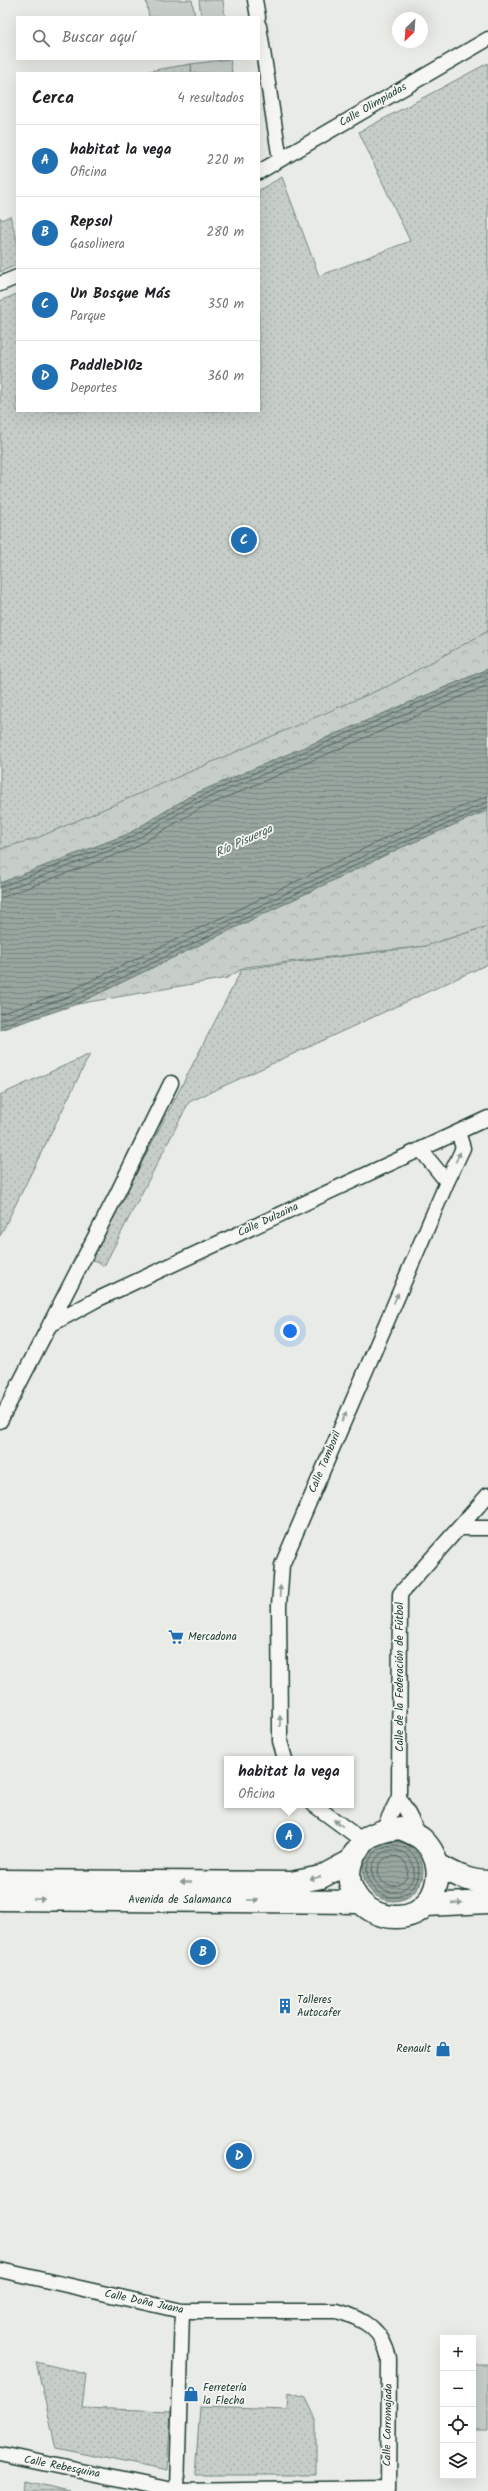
<!DOCTYPE html>
<html lang="es">
<head>
<meta charset="utf-8">
<style>
	:root { --surface:#fff; --page:#f2f2f2; --text:#202124; --muted:#757577; --line:#e0e0e0; --accent:#1f6fb2 }
	body { margin:0; font-family:Kalam,sans-serif; background:var(--page); color:var(--text) }
	.controls { position:absolute; right:12px; bottom:12px; display:grid; overflow:hidden; border-radius:0px; box-shadow:0 4px 16px #0002 }
	.controls button { width:36px; height:36px; display:grid; place-items:center; padding:0; border:0; border-bottom:1px solid var(--line); background:var(--surface); color:var(--text); font:20px sans-serif }
	.compass { position:absolute; left:392px; top:12px; width:36px; height:36px; border-radius:50%; background:var(--surface); box-shadow:0 4px 16px #0002; rotate:205deg }
	.you { position:absolute; left:290px; top:1331px; width:14px; height:14px; margin:-10px; border:3px solid #fff; border-radius:50%; background:#1a73e8; box-shadow:0 0 0 6px #1a73e833 }
	.badge { display:grid; place-items:center; width:26px; height:26px; border-radius:50%; background:var(--accent); color:#fff; font-size:13px; font-weight:700 }
	.pin { position:absolute; translate:-50% -50%; border:2px solid #fff; box-shadow:0 1px 4px #0006 }
	.popup { position:absolute; left:224px; top:1756px; width:130px; height:52px; box-sizing:border-box; display:grid; place-content:center; border-radius:0px; background:var(--surface); filter:drop-shadow(0 1px 3px #0005); font-size:13px; white-space:nowrap; color:var(--muted) }
	.popup b { font-size:15px; color:var(--text) }
	.popup::after { content:''; position:absolute; left:50%; top:100%; margin-left:-8px; border:8px solid transparent; border-top-color:var(--surface) }
	.list { margin:0; padding:0; list-style:none }
	h2 { display:flex; justify-content:space-between; align-items:center; height:52px; margin:0; padding:0 16px; font-size:17px }
	h2 small { font-size:13px; font-weight:400; color:var(--muted) }
	.list li { display:grid; grid-template-columns:26px 1fr auto; gap:12px; align-items:center; box-sizing:border-box; height:72px; padding:0 16px; border-top:1px solid var(--line) }
	.list b { display:block; font-size:15px; white-space:nowrap }
	.list p { margin:0; font-size:13px; white-space:nowrap; color:var(--muted) }
	.list em { font-size:13px; font-style:normal; color:var(--muted) }
	.icon { flex:none; width:22px; height:22px; fill:none; stroke:currentColor; stroke-width:2; stroke-linecap:round; stroke-linejoin:round }
	.map { position:relative; flex:none; width:488px; height:2491px; overflow:hidden }
	.search { position:absolute; background:var(--surface); box-shadow:0 4px 16px #0002; left:16px; top:16px; width:244px; height:44px; display:flex; align-items:center; gap:10px; box-sizing:border-box; padding:0 14px; border-radius:0px; color:var(--muted); font-size:15px }
	.panel { position:absolute; background:var(--surface); box-shadow:0 4px 16px #0002; left:16px; top:72px; width:244px; height:340px; border-radius:0px }
	.map>svg:first-child { display:block }
	.green { fill:url(#green-dots); stroke:#73867e }
	.forest { fill:url(#forest-crowns); stroke:#73867e }
	.pitch { fill:#c7cec9; stroke:#73867e }
	.water { fill:url(#water-rules); stroke:#687c75 }
	.lines { fill:none; stroke-linecap:round; stroke-linejoin:round }
	.shore { stroke:#50675f; stroke-width:1 }
	.street-casing { stroke:#1f3d34; stroke-width:17 }
	.highway-casing { stroke:#1f3d34; stroke-width:25 }
	.street { stroke:#f6f6f2; stroke-width:14 }
	.highway { stroke:#f6f6f2; stroke-width:22 }
	.oneway { fill:#8a9a93 }
	.labels { text-anchor:middle; dominant-baseline:central; stroke-width:3.5; stroke-linejoin:round; paint-order:stroke }
	.street-label { font-size:11px; fill:#1f3d34; stroke:#f6f6f2 }
	.poi-label { font-size:11px; fill:#1f3d34; stroke:#f6f6f2; text-anchor:start }
	.water-label { font-size:12px; font-style:italic; fill:#445c54; stroke:#f6f6f2 }
</style>
</head>
<body>
<div class="map">
<svg width="488" height="2491" viewBox="0 0 488 2491">
	<defs>
		<pattern id="green-dots" width="8" height="8" patternUnits="userSpaceOnUse"><rect width="8" height="8" fill="#c7cec9"/><path d="M2 2h.1M6 6h.1" fill="none" stroke="#aab2ad" stroke-width="1.8" stroke-linecap="round"/></pattern>
		<pattern id="forest-crowns" width="20" height="18" patternUnits="userSpaceOnUse"><rect width="20" height="18" fill="#c7cec9"/><path d="M2 6a3 3 0 1 1 6 0M12 15a3 3 0 1 1 6 0" fill="none" stroke="#aab2ad"/></pattern>
		<pattern id="water-rules" width="6" height="5" patternUnits="userSpaceOnUse"><rect width="6" height="5" fill="#99a6a0"/><path d="M0 2.5h6" fill="none" stroke="#7c8883"/></pattern>
	</defs>
	<rect width="100%" height="100%" fill="#e9ebe7"/>
	<filter id="ink" filterUnits="userSpaceOnUse"><feTurbulence type="fractalNoise" baseFrequency=".025" numOctaves="2"/><feDisplacementMap in="SourceGraphic" scale="8" xChannelSelector="R" yChannelSelector="G"/><feConvolveMatrix kernelMatrix="1 2 1 2 8 2 1 2 1" color-interpolation-filters="sRGB"/></filter>
	<g filter="url(#ink)">
		<path class="green" d="M 488,63 L 488,669 L 0,883 L 0,301 L 17,294 L 17,411 L 259,411 L 259,190 L 282,177 L 319,276 L 410,241 L 359,132 Z
			M 191,64 L 192,73 L 145,73 L 149,71 Z
			M 10,216 L 17,239 L 17,265 L 0,272 L 0,217 L 2,220 Z
			M 488,926 L 488,964 L 189,1102 L 104,1266 L 92,1259 L 242,969 L 425,946 Z
			M 90,1054 L 0,1236 L 0,1095 Z
			M 36,2362 L 86,2374 L 82,2408 L 171,2411 L 167,2471 L 56,2448 Z
			M 288,2393 L 306,2398 L 316,2419 L 316,2475 L 195,2475 L 200,2407 L 287,2410 Z
			M 25,2481 L 69,2491 L 22,2491 Z"/>
		<path class="forest" d="M 488,631 L 488,669 L 192,795 L 128,834 L 0,883 L 0,849 L 37,838 L 390,685 Z
			M 488,810 L 488,926 L 425,946 L 245,967 L 227,978 L 77,1004 L 398,849 Z"/>
		<path class="pitch" d="M 146,0 L 192,0 L 195,17 L 149,17 Z
			M 199,0 L 223,0 L 225,17 L 201,17 Z
			M 230,59 L 232,73 L 192,73 L 191,64 Z
			M 473,2364 L 488,2364 L 488,2431 L 473,2431 Z"/>
		<path class="water" d="M 488,669 L 488,810 L 398,849 L 77,1004 L 0,1030 L 0,883 L 128,834 L 192,795 Z
			M363 1871a30 30 0 1 1 60 0a30 30 0 1 1-60 0Z"/>
		<g class="lines">
			<path class="shore" d="M 0,887 L 130,838 L 194,799 L 488,673
				M 0,892 L 132,842 L 196,803 L 488,679
				M 0,898 L 134,848 L 199,809 L 488,685
				M 0,1014 L 72,990 L 392,835 L 488,796
				M 0,1020 L 74,995 L 395,841 L 488,802
				M 0,1026 L 76,1000 L 397,845 L 488,807
				M367 1871a26 26 0 1 1 52 0a26 26 0 1 1-52 0Z
				M372 1871a21 21 0 1 1 42 0a21 21 0 1 1-42 0Z
				M378 1871a15 15 0 1 1 30 0a15 15 0 1 1-30 0Z"/>
			<defs>
				<path id="street" d="M 255,0 L 258,17
					M 259,26 L 280,160
					M 259,172 L 488,39
					M 0,284 L 17,277
					M 447,1182 L 463,1148 L 458,1132
					M 50,1325 L 96,1300 L 488,1118
					M 0,1421 L 116,1196 L 171,1083
					M 460,1528 L 488,1528
					M 285,1759 L 280,1741 L 280,1729 L 279,1606 L 282,1565 L 447,1182 L 421,1150
					M 399,1797 L 421,1838
					M 314,1805 L 363,1841
					M 382,1831 L 399,1797 L 400,1594 L 488,1495
					M 0,2270 L 182,2311 L 337,2311 C 365,2319 383,2330 389,2359 L 388,2491
					M 0,2454 L 177,2491 L 388,2488
					M 177,2491 L 182,2311"/>
				<path id="highway" d="M 400,1828 C 407,1831 416,1834 422,1839 C 440,1856 443,1881 428,1902 C 421,1912 409,1917 397,1917 C 364,1918 337,1885 355,1853 C 358,1850 360,1844 363,1841 C 374,1832 387,1830 400,1828 Z
					M 438,1865 C 454,1874 469,1882 488,1882
					M 0,1881 L 291,1883 L 321,1877 L 351,1861
					M 0,1899 L 359,1902
					M 426,1905 L 488,1902"/>
			</defs>
			<use href="#street" class="street-casing"/>
			<use href="#highway" class="highway-casing"/>
			<use href="#street" class="street"/>
			<use href="#highway" class="highway"/>
		</g>
		<defs><path id="oneway-solid" d="M-6-.8H1V-3.2L6.5 0L1 3.2V.8H-6Z"/></defs>
		<g class="oneway">
			<use href="#oneway-solid" transform="translate(458 1157) rotate(-64)"/>
			<use href="#oneway-solid" transform="translate(396 1298) rotate(-66)"/>
			<use href="#oneway-solid" transform="translate(344 1417) rotate(-66)"/>
			<use href="#oneway-solid" transform="translate(280 1591) rotate(-86)"/>
			<use href="#oneway-solid" transform="translate(280 1721) rotate(-90)"/>
			<use href="#oneway-solid" transform="translate(338 1823) rotate(-144)"/>
			<use href="#oneway-solid" transform="translate(315 1878) rotate(167)"/>
			<use href="#oneway-solid" transform="translate(186 1882) rotate(-180)"/>
			<use href="#oneway-solid" transform="translate(39 1899)"/>
			<use href="#oneway-solid" transform="translate(253 1900)"/>
			<use href="#oneway-solid" transform="translate(457 1903) rotate(-4)"/>
		</g>
	</g>
	<defs>
		<symbol id="supermarket-bare" viewBox="-9 -9 18 18"><path d="M-6-5.5h2.5l.6 2H6L4.5 2H-2.5L-4.4-4H-6ZM-1.5 3.2a1.3 1.3 0 1 0 .1 0ZM3 3.2a1.3 1.3 0 1 0 .1 0Z" fill="#1f6fb2" stroke="#f6f6f2" stroke-width="2.5" paint-order="stroke"/></symbol>
		<symbol id="building-bare" viewBox="-9 -9 18 18"><path d="M-4-6H4V6H1V3H-1V6H-4ZM-2.5-4.3h1.7v1.8h-1.7ZM.8-4.3h1.7v1.8H.8ZM-2.5-1h1.7V.8h-1.7ZM.8-1h1.7V.8H.8Z" fill="#1f6fb2" stroke="#f6f6f2" stroke-width="2.5" paint-order="stroke"/></symbol>
		<symbol id="shop-bare" viewBox="-9 -9 18 18"><path d="M-5-2.5h2.3a2.7 3.5 0 0 1 5.4 0H5L5.5 6h-11ZM-1.5-2.5h3a1.5 2.3 0 0 0-3 0Z" fill="#1f6fb2" stroke="#f6f6f2" stroke-width="2.5" paint-order="stroke"/></symbol>
	</defs>
	<g fill-rule="evenodd">
		<use href="#supermarket-bare" x="165" y="1626" width="22" height="22"/>
		<use href="#building-bare" x="274" y="1995" width="22" height="22"/>
		<use href="#shop-bare" x="432" y="2038" width="22" height="22"/>
		<use href="#shop-bare" x="180" y="2383" width="22" height="22"/>
	</g>
	<g class="labels">
		<g class="street-label">
			<text transform="translate(373 105) rotate(-30)">Calle Olimpiadas</text>
			<text transform="translate(268 1220) rotate(-25)">Calle Dulzaina</text>
			<text transform="translate(325 1462) rotate(-67)">Calle Tamboril</text>
			<text transform="translate(400 1677) rotate(-90)">Calle de la Federación de Fútbol</text>
			<text x="180" y="1900">Avenida de Salamanca</text>
			<text transform="translate(144 2302) rotate(12)">Calle Doña Juana</text>
			<text transform="translate(388 2425) rotate(-89)">Calle Carromajada</text>
			<text transform="translate(62 2467) rotate(11)">Calle Rebesquina</text>
		</g>
		<g class="poi-label">
			<text x="188" y="1637">Mercadona</text>
			<text x="297" y="2000">Talleres<tspan x="297" dy="13">Autocafer</tspan></text>
			<text x="431" y="2049" text-anchor="end">Renault</text>
			<text x="203" y="2388">Ferretería<tspan x="203" dy="13">la Flecha</tspan></text>
		</g>
		<g class="water-label">
			<text transform="translate(244 841) rotate(-25)">Río Pisuerga</text>
		</g>
	</g>
</svg>
<div class="controls">
<button>+</button>
<button>−</button>
<button><svg class="icon" aria-label="locate" viewBox="0 0 24 24"><circle cx="12" cy="12" r="6"/><path d="M12 2v4M12 18v4M2 12h4M18 12h4"/></svg></button>
<button><svg class="icon" aria-label="layers" viewBox="0 0 24 24"><path d="M12 4l9 5-9 5-9-5zM3 14l9 5 9-5"/></svg></button>
</div>
<svg class="compass" viewBox="-18 -18 36 36"><path d="M0-13l5 13h-10z" fill="#e53935"/><path d="M0 13l5-13h-10z" fill="#757577"/></svg>
<div class="you"></div>
<div class="pin badge" style="left:289px;top:1836px">A</div>
<div class="popup"><b>habitat la vega</b>Oficina</div>
<div class="pin badge" style="left:203px;top:1952px">B</div>
<div class="pin badge" style="left:244px;top:540px">C</div>
<div class="pin badge" style="left:239px;top:2156px">D</div>
<div class="search"><svg class="icon" aria-label="search" viewBox="0 0 24 24"><circle cx="10" cy="10" r="6"/><path d="M15 15l6 6"/></svg>Buscar aquí</div>
<section class="panel">
<h2>Cerca<small>4 resultados</small></h2>
<ul class="list">
<li><span class="badge">A</span><div><b>habitat la vega</b><p>Oficina</p></div><em>220 m</em></li>
<li><span class="badge">B</span><div><b>Repsol</b><p>Gasolinera</p></div><em>280 m</em></li>
<li><span class="badge">C</span><div><b>Un Bosque Más</b><p>Parque</p></div><em>350 m</em></li>
<li><span class="badge">D</span><div><b>PaddleD10z</b><p>Deportes</p></div><em>360 m</em></li>
</ul>
</section>
</div>
</body>
</html>
